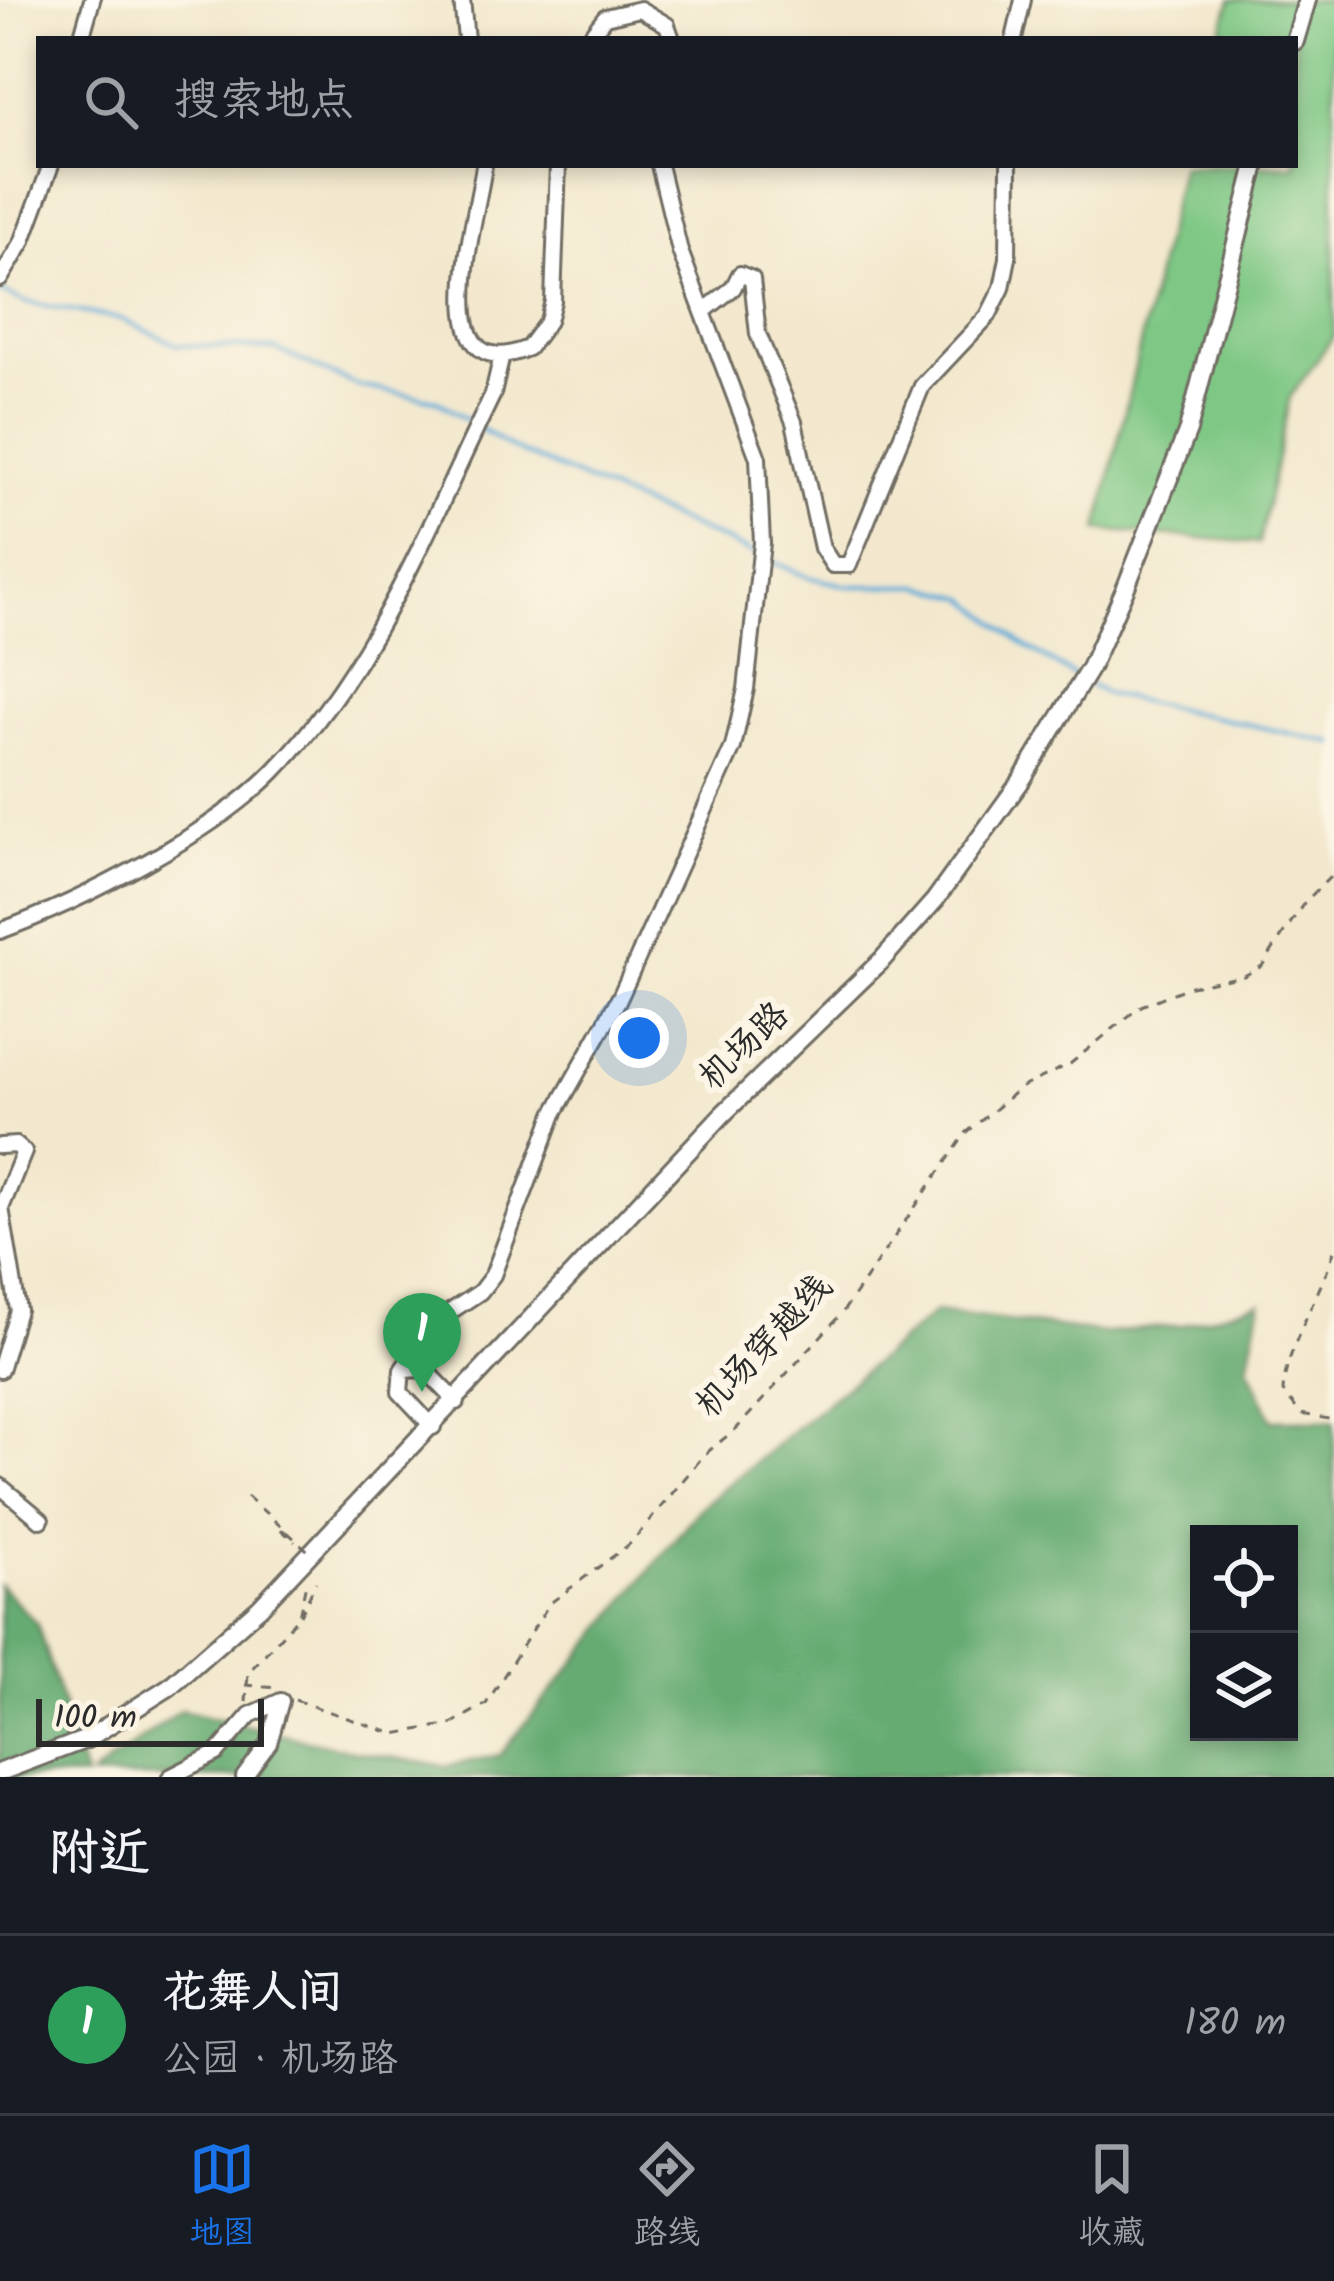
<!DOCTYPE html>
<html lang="zh">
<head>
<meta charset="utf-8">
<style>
	:root { --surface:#171b24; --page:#242831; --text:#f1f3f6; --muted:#9ea1a6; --line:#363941; --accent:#1a73e8 }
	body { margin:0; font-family:Kalam,"LXGW WenKai TC",sans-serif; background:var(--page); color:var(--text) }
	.controls { position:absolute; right:36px; bottom:36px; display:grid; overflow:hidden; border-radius:0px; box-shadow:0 6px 18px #0003 }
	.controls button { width:108px; height:108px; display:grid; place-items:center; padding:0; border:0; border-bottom:3px solid var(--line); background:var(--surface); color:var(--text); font:60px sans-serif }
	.scale { position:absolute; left:36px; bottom:30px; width:228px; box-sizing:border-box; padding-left:12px; border:6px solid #2b2b2b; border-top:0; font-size:33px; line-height:42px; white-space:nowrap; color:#2b2b2b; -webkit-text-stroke:9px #fcf5e5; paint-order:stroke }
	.you { position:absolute; left:639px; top:1038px; width:42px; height:42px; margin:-30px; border:9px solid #fff; border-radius:50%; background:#1a73e8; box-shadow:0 0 0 18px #1a73e833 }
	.badge { display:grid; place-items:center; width:78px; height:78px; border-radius:50%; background:var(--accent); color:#fff; font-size:39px; font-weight:700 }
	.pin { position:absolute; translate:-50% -99px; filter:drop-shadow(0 3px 6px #0008) }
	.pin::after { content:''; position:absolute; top:63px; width:42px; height:36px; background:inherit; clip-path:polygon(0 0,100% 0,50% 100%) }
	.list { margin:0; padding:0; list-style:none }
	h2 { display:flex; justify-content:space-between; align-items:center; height:156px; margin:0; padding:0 48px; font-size:51px }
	h2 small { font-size:39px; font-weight:400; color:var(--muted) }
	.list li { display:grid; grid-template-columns:78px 1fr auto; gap:36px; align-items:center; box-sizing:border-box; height:180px; padding:0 48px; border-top:3px solid var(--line) }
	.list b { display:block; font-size:45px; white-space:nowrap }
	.list p { margin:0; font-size:39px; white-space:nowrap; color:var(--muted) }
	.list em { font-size:39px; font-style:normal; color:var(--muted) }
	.icon { flex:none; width:66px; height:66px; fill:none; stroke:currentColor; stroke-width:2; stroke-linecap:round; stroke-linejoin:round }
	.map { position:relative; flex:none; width:1334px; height:1777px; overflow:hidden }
	.search { position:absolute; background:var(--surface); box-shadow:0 6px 18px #0003; left:36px; right:36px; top:36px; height:132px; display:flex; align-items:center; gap:30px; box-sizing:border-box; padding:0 42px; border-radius:0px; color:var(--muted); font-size:45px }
	.sheet { height:336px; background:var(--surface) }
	nav { display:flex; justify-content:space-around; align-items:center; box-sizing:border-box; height:168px; border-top:3px solid var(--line); background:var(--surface); font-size:33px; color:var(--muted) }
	nav a { display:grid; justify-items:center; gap:6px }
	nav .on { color:var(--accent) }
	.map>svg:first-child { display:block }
	.green { fill:#7ec784; stroke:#547958; stroke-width:3 }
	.forest { fill:#66ac72; stroke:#486c4e; stroke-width:3; fill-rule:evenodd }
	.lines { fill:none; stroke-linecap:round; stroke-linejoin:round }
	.stream { stroke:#5facd8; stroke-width:4.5 }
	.minor-casing { stroke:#716d64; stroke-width:20 }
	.tertiary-casing { stroke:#716d64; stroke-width:22 }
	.path { stroke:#716d64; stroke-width:3; stroke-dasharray:9 9; stroke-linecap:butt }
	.minor { stroke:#fff; stroke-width:14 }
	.tertiary { stroke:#fff; stroke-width:16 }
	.path-bridge { stroke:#716d64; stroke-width:3; stroke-dasharray:9 9; stroke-linecap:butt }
	.labels { text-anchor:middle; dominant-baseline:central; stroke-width:12; stroke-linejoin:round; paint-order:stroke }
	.street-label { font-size:36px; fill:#2b2b2b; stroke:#fcf5e5 }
</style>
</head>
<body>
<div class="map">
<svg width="1334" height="1777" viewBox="0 0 1334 1777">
	<rect width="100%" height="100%" fill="#fcf5e5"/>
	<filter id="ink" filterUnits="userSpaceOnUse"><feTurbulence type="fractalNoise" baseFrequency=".00833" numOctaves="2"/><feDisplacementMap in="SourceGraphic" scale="24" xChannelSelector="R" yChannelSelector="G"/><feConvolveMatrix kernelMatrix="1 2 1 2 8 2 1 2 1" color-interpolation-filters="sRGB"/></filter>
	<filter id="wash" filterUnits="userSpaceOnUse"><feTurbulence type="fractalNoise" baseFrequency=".004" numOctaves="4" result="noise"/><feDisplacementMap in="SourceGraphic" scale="48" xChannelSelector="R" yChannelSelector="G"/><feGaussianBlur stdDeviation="2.7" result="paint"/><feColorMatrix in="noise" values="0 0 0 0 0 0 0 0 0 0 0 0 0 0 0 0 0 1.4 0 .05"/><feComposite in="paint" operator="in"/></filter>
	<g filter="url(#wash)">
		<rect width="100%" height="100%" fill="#f3e8cd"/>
		<path class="green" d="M 1231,0 L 1334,0 L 1334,336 L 1290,397 L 1259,543 L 1098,530 L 1181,165 L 1295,165 L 1295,39 L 1219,39 Z"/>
		<path class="forest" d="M 1261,1302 L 1248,1366 L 1272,1420 L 1334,1420 L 1334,1777 L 90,1777 L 181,1710 L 357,1752 L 447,1766 L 500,1755 L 700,1508 L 935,1312 L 1106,1333 L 1183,1325 ZM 1199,1534 L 1289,1534 L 1289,1732 L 1199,1732 Z
			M 0,1585 L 37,1624 L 85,1777 L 0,1777 Z"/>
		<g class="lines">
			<path class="stream" d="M 0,291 L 25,302 L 121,319 L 178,345 L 275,349 L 358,386 L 436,400 L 511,448 L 808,577 L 849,586 L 920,586 L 967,598 L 1021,643 L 1079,679
				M 1089,685 L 1107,694 L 1334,743"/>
		</g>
	</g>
	<g filter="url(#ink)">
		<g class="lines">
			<defs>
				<path id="minor" d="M 462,0 L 466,39
					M 81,39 L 92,0
					M 588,39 L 605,17 L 640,9 L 667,25 L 672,39
					M 1014,39 L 1023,0
					M 484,165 C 480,208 421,392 528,348 L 548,321 L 553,301 L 558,165
					M 0,279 L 22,243 L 51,165
					M 704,311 L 733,288 L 740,274 L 752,279 L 758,334 L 794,422 L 822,548 L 833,565 L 849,565 L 922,386 L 988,316 L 1002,288 L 1008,258 L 1009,165
					M 0,931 C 82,901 214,833 274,771 C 376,666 430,522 493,394 L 502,355
					M 0,1146 L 16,1145 L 24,1152 L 1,1208 L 18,1310 L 0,1370
					M 402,1370 L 436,1321 L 480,1292 L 493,1275 L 554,1114 L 621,995 L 733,747 L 746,689 L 762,543 L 758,458 L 680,251 L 659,165
					M 433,1427 L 400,1392 L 402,1370 L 425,1369 L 457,1402
					M 0,1486 L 41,1520
					M 170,1777 L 217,1753 L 250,1715 L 281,1701
					M 244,1777 L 269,1743 L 281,1701"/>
				<path id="tertiary" d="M 1295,41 L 1307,0
					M 0,1772 L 87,1739 L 169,1687 L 260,1607 L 722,1115 L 881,961 L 935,900 L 1021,781 L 1090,668 L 1126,587 L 1188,430 L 1256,165"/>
			</defs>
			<use href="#minor" class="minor-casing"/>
			<use href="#tertiary" class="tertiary-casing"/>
			<path class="path" d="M 1334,1251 C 1321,1294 1284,1352 1283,1392 L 1301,1414 L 1334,1420
				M 290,1535 L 278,1527 L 295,1542
				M 300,1615 L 316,1582
				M 245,1685 L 277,1688
				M 295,1700 L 394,1734 L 451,1724 L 486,1704 L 549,1604 L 631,1543 L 704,1455 L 738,1427 L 842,1313 L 966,1133 L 1020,1088 L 1070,1064 L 1141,1006 L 1191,986 L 1244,976 L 1262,966 L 1304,903 L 1334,873
				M 246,1702 L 248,1673 L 299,1616 L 306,1583"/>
			<use href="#minor" class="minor"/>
			<use href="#tertiary" class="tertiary"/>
			<path class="path-bridge" d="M 247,1496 L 314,1556"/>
		</g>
	</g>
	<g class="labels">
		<g class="street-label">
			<text transform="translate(745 1047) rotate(-44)">机场路</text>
			<text transform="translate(765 1347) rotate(-47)">机场穿越线</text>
		</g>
	</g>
</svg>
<div class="controls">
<button><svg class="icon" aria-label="locate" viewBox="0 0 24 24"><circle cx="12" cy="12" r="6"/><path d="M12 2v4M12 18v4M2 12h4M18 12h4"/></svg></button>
<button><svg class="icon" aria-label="layers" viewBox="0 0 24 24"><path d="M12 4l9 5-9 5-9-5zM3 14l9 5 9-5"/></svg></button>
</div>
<div class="scale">100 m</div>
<div class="you"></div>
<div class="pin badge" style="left:422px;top:1392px;background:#2e9e5b">1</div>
<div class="search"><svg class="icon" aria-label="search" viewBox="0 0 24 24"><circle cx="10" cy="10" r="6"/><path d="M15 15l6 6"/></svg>搜索地点</div>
</div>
<section class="sheet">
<h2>附近<small></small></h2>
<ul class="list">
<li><span class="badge" style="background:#2e9e5b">1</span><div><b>花舞人间</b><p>公园 · 机场路</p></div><em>180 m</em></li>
</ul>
</section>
<nav>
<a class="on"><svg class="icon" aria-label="map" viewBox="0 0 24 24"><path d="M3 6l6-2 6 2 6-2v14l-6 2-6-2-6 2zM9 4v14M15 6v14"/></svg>地图</a>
<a><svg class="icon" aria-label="directions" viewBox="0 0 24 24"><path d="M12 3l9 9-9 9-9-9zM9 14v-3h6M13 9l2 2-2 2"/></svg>路线</a>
<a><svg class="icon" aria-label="saved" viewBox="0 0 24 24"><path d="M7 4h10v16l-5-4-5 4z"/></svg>收藏</a>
</nav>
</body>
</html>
